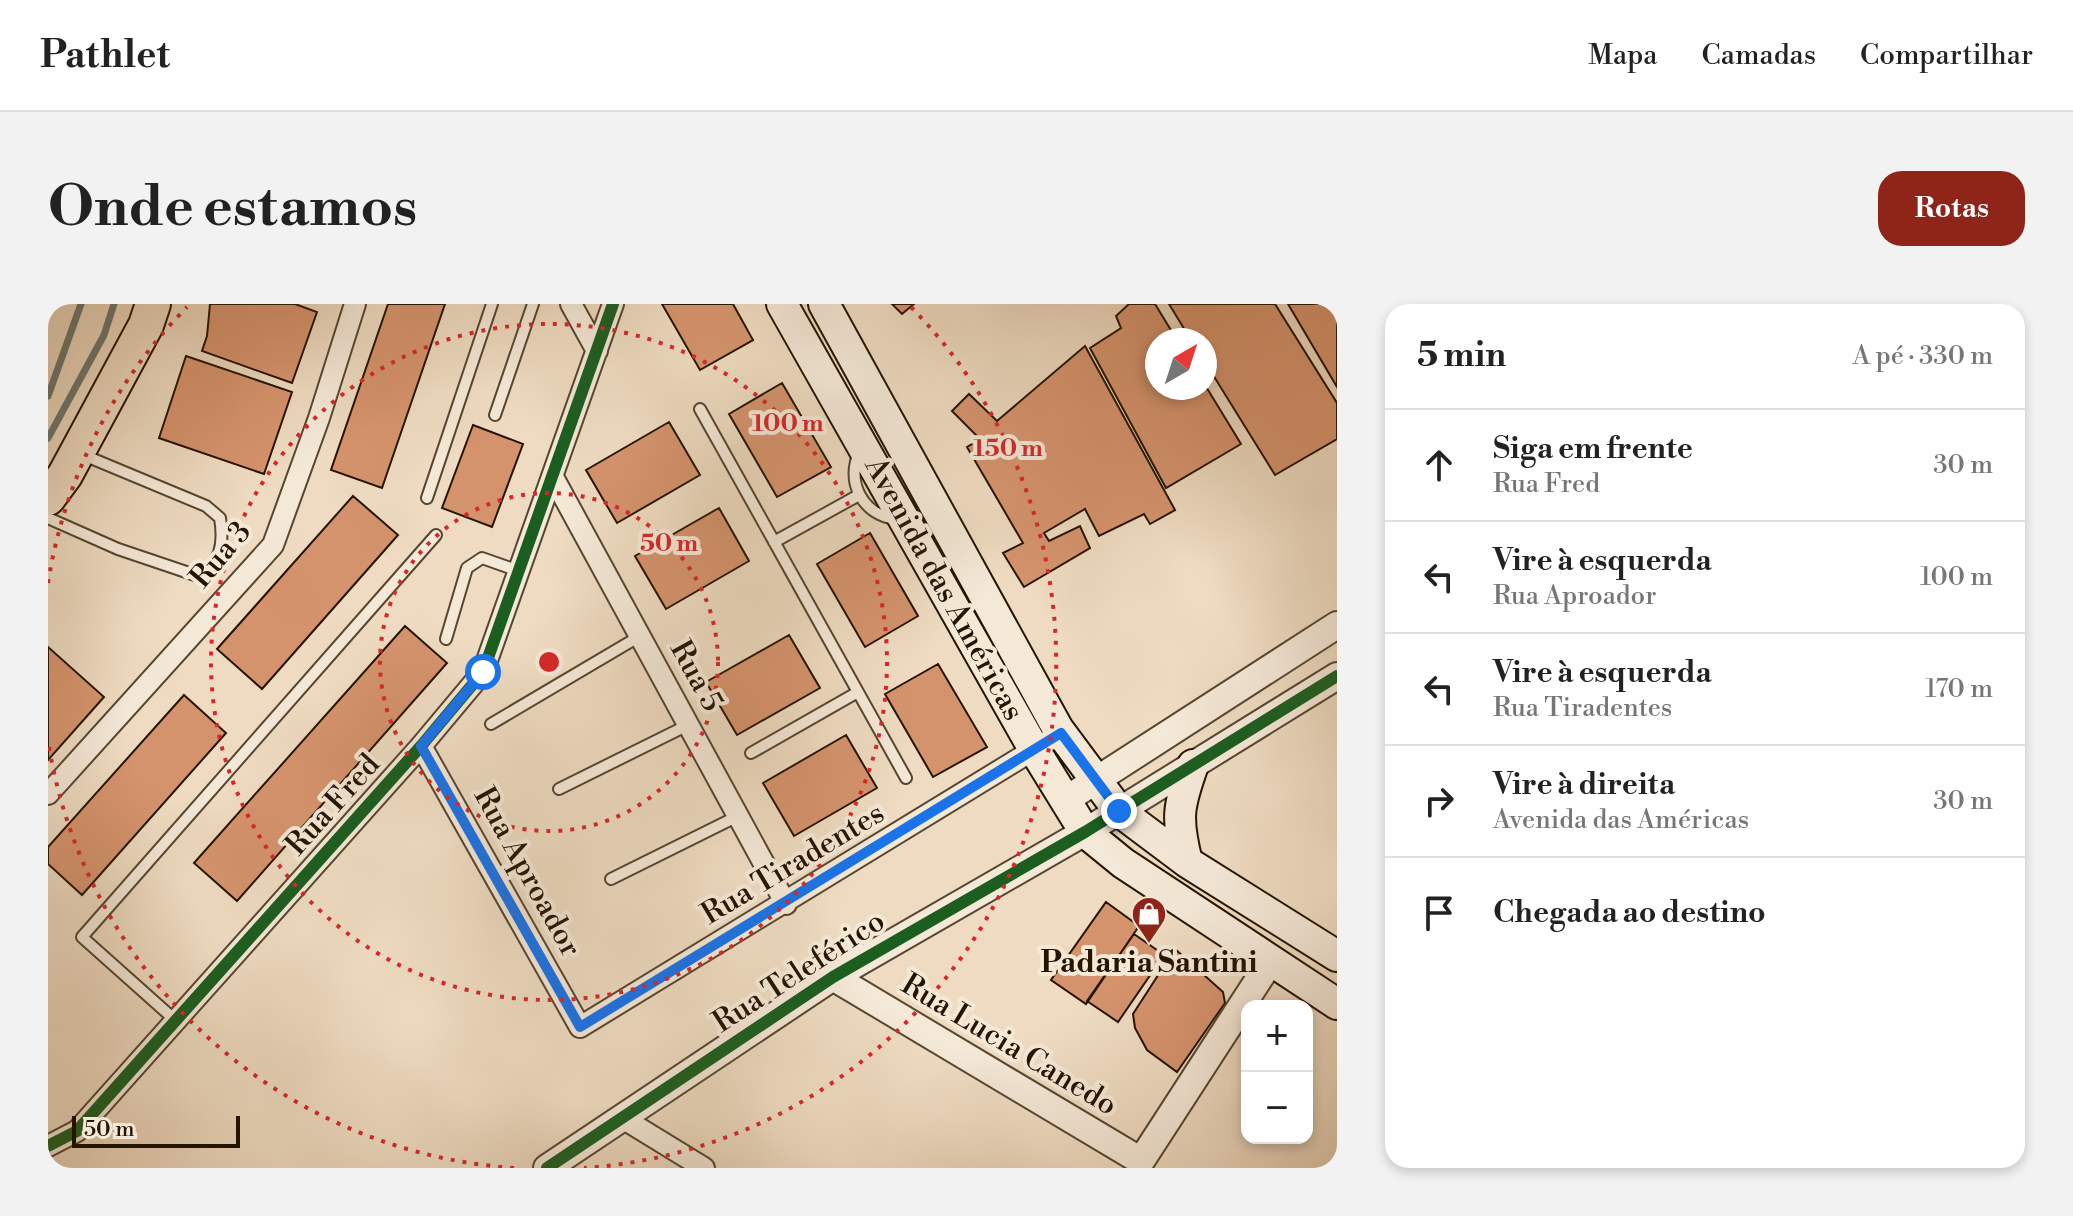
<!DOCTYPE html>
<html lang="pt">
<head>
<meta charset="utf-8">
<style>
	:root { --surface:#fff; --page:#f2f2f2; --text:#222; --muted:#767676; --line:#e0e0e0; --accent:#8f2418 }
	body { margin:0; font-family:"Libre Bodoni",serif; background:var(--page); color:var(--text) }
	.controls { position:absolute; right:24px; bottom:24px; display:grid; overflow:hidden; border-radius:16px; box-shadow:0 4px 12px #0003 }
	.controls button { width:72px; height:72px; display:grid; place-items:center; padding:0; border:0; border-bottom:2px solid var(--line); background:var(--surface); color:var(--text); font:40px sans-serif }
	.compass { position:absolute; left:1097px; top:24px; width:72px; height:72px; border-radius:50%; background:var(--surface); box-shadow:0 4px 12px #0003; rotate:39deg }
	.scale { position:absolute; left:24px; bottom:20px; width:168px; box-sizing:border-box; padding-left:8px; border:4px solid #241400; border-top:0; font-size:22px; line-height:28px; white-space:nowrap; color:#241400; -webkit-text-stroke:6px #f4e8d7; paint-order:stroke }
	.stop { position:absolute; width:24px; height:24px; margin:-18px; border:6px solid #1a73e8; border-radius:50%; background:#fff }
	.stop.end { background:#1a73e8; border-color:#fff; box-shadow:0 2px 8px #0008 }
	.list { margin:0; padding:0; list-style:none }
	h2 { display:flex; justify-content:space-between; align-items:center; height:104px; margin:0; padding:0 32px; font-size:34px }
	h2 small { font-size:26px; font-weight:400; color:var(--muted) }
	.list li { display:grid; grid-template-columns:52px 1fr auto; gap:24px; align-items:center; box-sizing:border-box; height:112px; padding:0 32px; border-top:2px solid var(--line) }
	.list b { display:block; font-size:30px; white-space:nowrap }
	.list p { margin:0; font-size:26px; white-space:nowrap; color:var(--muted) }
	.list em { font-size:26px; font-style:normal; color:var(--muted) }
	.icon { flex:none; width:44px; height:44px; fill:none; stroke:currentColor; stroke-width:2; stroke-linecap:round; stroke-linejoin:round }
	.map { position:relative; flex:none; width:1289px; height:864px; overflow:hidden; border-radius:24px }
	header { display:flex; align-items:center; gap:48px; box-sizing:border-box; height:112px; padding:0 40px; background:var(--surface); border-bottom:2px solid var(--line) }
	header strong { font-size:38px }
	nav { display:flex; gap:44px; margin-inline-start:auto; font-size:28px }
	.intro { display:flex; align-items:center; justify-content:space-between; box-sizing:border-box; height:192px; padding:0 48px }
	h1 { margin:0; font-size:56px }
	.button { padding:20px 36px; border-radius:24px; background:var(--accent); color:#fff; font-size:28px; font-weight:700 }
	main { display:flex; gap:48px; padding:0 48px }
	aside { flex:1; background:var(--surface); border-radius:24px; box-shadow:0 4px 12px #0003 }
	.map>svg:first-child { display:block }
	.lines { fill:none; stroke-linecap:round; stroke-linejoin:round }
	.stream { stroke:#6c7770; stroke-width:7 }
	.building { fill:#d5936d; stroke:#241400; stroke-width:2 }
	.service-casing { stroke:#564630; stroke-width:14 }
	.minor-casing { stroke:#564630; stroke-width:24 }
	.tertiary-casing { stroke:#564630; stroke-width:30 }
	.secondary-casing { stroke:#241400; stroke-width:34 }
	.primary-casing { stroke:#241400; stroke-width:38 }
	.service { stroke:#f4e8d7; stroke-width:10 }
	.minor { stroke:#f4e8d7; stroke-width:20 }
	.tertiary { stroke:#f4e8d7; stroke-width:26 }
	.secondary { stroke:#f4e8d7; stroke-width:30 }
	.primary { stroke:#eedbc1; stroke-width:34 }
	.cycleway-casing { stroke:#f4e8d7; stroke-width:17 }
	.cycleway { stroke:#1b5e20; stroke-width:12 }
	.route { stroke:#1a73e8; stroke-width:10 }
	.ring { fill:none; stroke:#d62828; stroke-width:4; stroke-dasharray:4 8 }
	.labels { text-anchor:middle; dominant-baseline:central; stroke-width:8; stroke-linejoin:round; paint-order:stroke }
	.street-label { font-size:30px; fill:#241400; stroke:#f4e8d7 }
	.poi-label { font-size:30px; font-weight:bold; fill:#241400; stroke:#f4e8d7 }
	.centre { fill:#d62828; stroke:#f4e8d7; stroke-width:4 }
	.ring-label { font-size:24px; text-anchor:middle; font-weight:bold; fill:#d62828; stroke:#f4e8d7; stroke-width:8; stroke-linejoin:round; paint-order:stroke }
</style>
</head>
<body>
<header>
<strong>Pathlet</strong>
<nav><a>Mapa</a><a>Camadas</a><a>Compartilhar</a></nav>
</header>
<div class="intro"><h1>Onde estamos</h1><a class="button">Rotas</a></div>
<main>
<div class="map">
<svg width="1289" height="864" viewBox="0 0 1289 864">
	<rect width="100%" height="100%" fill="#eedbc1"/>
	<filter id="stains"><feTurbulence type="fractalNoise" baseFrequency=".0025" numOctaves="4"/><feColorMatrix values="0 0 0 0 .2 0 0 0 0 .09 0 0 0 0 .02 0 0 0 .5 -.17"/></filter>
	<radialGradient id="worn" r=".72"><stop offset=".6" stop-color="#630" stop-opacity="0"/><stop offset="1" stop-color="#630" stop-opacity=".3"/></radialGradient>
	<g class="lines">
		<path class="stream" d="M 0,92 L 33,0
			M 0,134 L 56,31 L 66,0"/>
	</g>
	<path class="building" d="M 162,0 L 247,0 L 269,8 L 244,79 L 154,47 L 159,32 Z
		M 340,0 L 397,0 L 334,184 L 283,166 Z
		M 614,0 L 685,0 L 705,36 L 652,66 Z
		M 844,0 L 866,0 L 854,10 Z
		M 1081,0 L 1107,0 L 1129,36 L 1109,36 L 1109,84 L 1157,84 L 1157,81 L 1193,140 L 1118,184 L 1042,44 L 1073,24 L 1068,12 Z
		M 1121,0 L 1227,0 L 1289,99 L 1289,135 L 1227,171 L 1157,58 L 1157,36 L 1143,36 Z
		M 1240,0 L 1289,0 L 1289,83 Z
		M 1037,42 L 1127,206 L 1102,220 L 1096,210 L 1051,232 L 1037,205 L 996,229 L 1001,237 L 1032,222 L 1042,244 L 976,283 L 955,249 L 975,239 L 919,143 L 932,135 L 904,107 L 921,90 L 949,117 Z
		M 138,52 L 244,88 L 216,170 L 111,134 Z
		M 734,79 L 783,163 L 729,193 L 681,110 Z
		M 621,118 L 652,171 L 569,219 L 538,166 Z
		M 425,121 L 475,140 L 444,223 L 394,204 Z
		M 305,192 L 350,231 L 214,385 L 169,345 Z
		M 671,204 L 701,257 L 618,305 L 587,252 Z
		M 822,229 L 870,312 L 817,343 L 769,260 Z
		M 357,322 L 399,359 L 189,597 L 146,559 Z
		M 741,331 L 772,384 L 689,431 L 658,378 Z
		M 0,343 L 56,393 L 0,456 Z
		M 890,360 L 939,443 L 885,473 L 837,390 Z
		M 136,391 L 178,429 L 34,591 L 0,560 L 0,543 Z
		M 798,431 L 829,484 L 746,532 L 715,479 Z
		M 1058,598 L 1091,622 L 1038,700 L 1003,676 Z
		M 1086,630 L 1116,651 L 1070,718 L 1039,697 Z
		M 1127,645 L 1175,688 L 1177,699 L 1129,768 L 1099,746 L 1087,724 L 1085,710 Z"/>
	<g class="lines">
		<defs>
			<path id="service" d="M 652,105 L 858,474
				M 447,111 L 485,0
				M 812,147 C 797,177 814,211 848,215
				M 379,194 L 444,0
				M 0,214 L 70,245 L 147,271 C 174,262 176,238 172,214 L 158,202 L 33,150
				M 726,238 L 811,191
				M 398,335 L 419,264 L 434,254 L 471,267
				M 443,420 L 592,332
				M 703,449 L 810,388
				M 511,485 L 640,421
				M 563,575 L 690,512
				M 127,716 L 34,633 L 388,231"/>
			<path id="minor" d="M 523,0 L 549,47
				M 505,173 L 738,600
				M 373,442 L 532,723 L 1013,429
				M 0,490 L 225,241 L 271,114 L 307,0
				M 576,815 L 656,864
				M 0,842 L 29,827 L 373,442 L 435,368 L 565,0"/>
			<path id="tertiary" d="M 1016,497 L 1289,321
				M 785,673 L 1093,857 L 1222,658
				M 499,864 L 785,673 L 1037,528 L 1289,372"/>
			<path id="secondary" d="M 734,0 L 987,447 L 1037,528 L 1075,559 L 1289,700
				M 776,0 L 1010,425 L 1071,507 L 1139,558 L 1289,652
				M 1139,558 C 1128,514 1130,503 1145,461"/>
			<path id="primary" d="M 0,194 L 17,171 L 98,21 L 105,0"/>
		</defs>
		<use href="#service" class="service-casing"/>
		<use href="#minor" class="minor-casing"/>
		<use href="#tertiary" class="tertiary-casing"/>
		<use href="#secondary" class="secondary-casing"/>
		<use href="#primary" class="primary-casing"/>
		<use href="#service" class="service"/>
		<use href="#minor" class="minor"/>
		<use href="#tertiary" class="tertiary"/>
		<use href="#secondary" class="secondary"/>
		<use href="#primary" class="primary"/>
		<defs>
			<path id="cycleway" d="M 0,842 L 29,827 L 373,442 L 435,368 L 565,0
				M 499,864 L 785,673 L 1037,528 L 1289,372"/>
		</defs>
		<use href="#cycleway" class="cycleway-casing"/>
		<use href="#cycleway" class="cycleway"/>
	</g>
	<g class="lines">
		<path class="route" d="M 435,368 L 373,442 L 532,723 L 1013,429 L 1071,507"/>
	</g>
	<g class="ring">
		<circle cx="501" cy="358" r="169"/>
		<circle cx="501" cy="358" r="338"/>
		<path d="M466 864A507 507 0 0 1 0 437M0 279A507 507 0 0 1 139 3M863 3A507 507 0 0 1 536 864"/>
	</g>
	<defs>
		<symbol id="shop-pin" viewBox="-11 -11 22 30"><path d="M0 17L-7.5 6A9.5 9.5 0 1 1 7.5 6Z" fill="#8f2418" stroke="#f4e8d7"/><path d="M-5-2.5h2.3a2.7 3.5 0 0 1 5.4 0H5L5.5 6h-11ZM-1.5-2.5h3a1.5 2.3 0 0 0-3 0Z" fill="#fff"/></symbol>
	</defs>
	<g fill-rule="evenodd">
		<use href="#shop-pin" x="1081" y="590" width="40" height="54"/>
	</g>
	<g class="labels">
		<g class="street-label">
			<text transform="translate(173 251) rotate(-50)">Rua 3</text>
			<text transform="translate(896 285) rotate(61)">Avenida das Américas</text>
			<text transform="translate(648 372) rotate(61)">Rua 5</text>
			<text transform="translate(285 501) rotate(-48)">Rua Fred</text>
			<text transform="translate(745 560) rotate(-31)">Rua Tiradentes</text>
			<text transform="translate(479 568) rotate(61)">Rua Aproador</text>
			<text transform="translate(751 668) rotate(-33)">Rua Teleférico</text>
			<text transform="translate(961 741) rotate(31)">Rua Lucia Canedo</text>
		</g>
		<g class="poi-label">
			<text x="1101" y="659">Padaria Santini</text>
		</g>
	</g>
	<circle cx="501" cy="358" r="12" class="centre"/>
	<g class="ring-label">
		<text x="740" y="127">100 m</text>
		<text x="960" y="152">150 m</text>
		<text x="621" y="247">50 m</text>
	</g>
	<rect width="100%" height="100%" filter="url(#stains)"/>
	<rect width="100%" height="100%" fill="url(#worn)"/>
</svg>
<div class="controls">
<button>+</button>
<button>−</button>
</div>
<svg class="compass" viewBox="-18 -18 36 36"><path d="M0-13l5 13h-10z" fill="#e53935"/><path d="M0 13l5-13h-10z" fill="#767676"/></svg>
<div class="scale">50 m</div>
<div class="stop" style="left:435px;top:368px"></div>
<div class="stop end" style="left:1071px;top:507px"></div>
</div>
<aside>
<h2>5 min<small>A pé · 330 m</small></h2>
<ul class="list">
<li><svg class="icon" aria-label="ahead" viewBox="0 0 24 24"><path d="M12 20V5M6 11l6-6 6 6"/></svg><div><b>Siga em frente</b><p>Rua Fred</p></div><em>30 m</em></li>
<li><svg class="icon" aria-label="left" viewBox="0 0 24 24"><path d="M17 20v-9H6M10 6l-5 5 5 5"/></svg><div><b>Vire à esquerda</b><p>Rua Aproador</p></div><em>100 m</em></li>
<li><svg class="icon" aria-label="left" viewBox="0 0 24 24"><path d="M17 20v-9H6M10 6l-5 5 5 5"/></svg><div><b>Vire à esquerda</b><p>Rua Tiradentes</p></div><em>170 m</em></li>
<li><svg class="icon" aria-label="right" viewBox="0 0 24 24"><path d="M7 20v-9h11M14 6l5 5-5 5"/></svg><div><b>Vire à direita</b><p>Avenida das Américas</p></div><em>30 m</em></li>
<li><svg class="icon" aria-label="arrive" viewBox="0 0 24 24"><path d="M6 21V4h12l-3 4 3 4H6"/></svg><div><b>Chegada ao destino</b></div></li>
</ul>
</aside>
</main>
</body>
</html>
